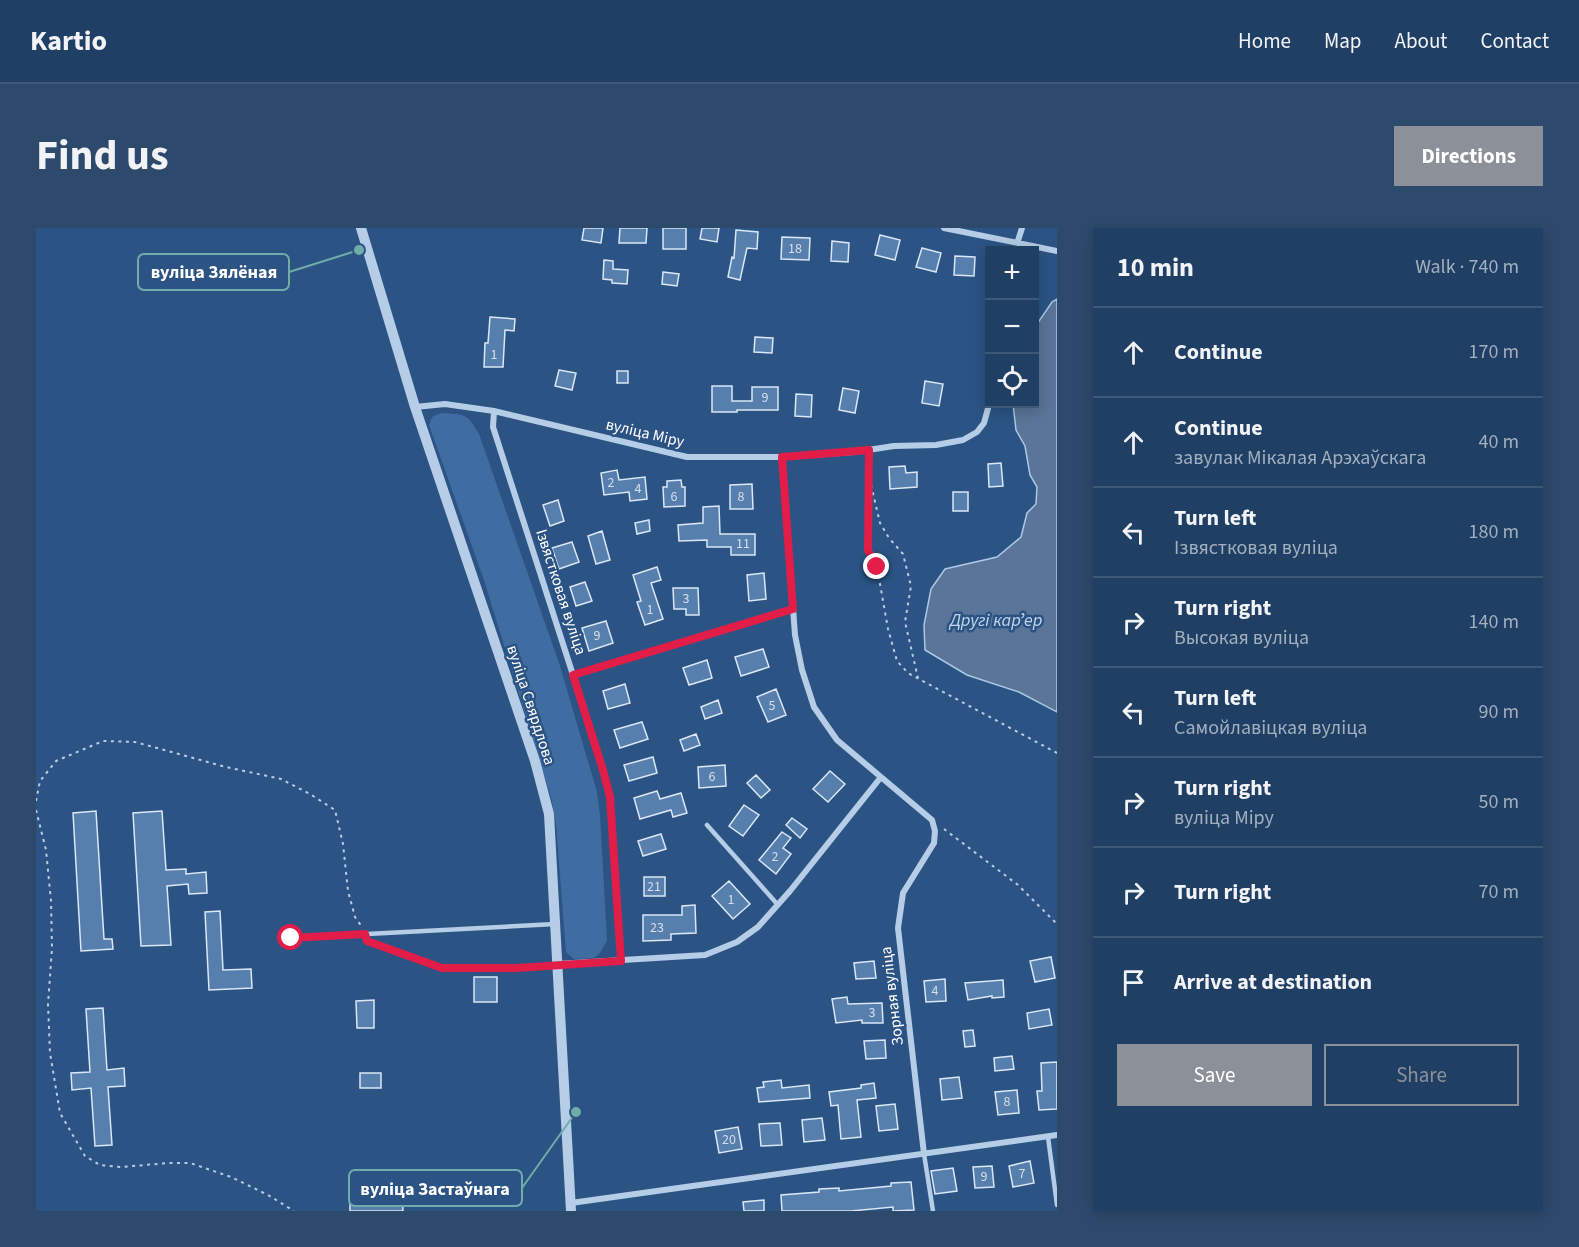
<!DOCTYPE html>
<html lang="en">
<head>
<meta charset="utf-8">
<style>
	:root { --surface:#203f64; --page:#2d4a6d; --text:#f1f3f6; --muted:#a2afbf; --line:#3d5878; --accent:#8c9099 }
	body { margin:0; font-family:"Source Sans 3",sans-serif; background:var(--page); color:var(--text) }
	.controls { position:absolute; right:18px; top:18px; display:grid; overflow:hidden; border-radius:0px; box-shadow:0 3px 15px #0003 }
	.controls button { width:54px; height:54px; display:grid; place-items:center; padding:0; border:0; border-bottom:2px solid var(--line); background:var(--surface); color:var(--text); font:30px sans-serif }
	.stop { position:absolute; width:18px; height:18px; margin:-14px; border:4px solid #e11d48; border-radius:50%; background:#fff }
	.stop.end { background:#e11d48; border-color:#fff; box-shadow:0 2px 6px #0008 }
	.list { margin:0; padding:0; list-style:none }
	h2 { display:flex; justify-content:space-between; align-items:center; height:78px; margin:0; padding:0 24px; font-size:26px }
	h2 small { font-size:20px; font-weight:400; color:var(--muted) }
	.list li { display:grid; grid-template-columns:39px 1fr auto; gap:18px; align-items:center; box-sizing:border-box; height:90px; padding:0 24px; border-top:2px solid var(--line) }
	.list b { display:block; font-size:22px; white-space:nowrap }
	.list p { margin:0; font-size:20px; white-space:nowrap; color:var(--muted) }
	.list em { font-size:20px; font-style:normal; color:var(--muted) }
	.actions { display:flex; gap:12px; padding:18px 24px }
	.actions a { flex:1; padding:14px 0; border:2px solid var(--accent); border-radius:0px; text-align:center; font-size:21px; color:var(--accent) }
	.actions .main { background:var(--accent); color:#fff }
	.icon { flex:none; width:33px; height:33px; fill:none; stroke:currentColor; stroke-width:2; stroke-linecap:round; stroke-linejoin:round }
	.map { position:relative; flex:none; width:1021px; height:983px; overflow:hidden; border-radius:0px }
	header { display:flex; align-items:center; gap:36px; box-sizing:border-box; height:84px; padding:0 30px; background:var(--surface); border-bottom:2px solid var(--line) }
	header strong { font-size:28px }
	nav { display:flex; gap:33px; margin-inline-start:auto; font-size:21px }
	.intro { display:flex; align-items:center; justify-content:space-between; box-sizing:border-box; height:144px; padding:0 36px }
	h1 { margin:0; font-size:42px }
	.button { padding:15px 27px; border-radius:0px; background:var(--accent); color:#fff; font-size:21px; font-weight:700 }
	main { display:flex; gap:36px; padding:0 36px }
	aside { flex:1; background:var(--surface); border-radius:0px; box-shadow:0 3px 15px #0003 }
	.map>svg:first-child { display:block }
	.green { fill:#406da1 }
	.water { fill:#5a7598; stroke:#abc8e7; stroke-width:1.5 }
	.building { fill:#577fae; stroke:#d9e7f6; stroke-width:1.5 }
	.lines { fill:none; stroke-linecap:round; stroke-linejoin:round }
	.path { stroke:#b6cde7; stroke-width:2; stroke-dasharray:3 4.5; stroke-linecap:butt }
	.service { stroke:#b6cde7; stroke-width:4.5 }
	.minor { stroke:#b6cde7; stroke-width:6 }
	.tertiary { stroke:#b6cde7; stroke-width:10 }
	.route { stroke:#e11d48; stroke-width:8 }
	.labels { text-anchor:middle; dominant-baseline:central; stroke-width:5; stroke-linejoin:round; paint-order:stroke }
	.number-label { font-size:14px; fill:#d5dfeb }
	.street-label { font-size:16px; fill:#fff; stroke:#2b5485 }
	.water-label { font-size:18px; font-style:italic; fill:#c2d7ee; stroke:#2b5485 }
	.leader { fill:none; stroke:#6fada8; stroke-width:2 }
	.callout-dot { fill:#6fada8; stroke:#2b5485; stroke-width:2 }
	.callout { fill:#2b5485; stroke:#6fada8; stroke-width:2 }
	.callout-label { font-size:18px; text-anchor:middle; font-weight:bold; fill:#fff }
</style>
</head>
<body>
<header>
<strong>Kartio</strong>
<nav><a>Home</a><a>Map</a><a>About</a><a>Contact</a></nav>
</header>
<div class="intro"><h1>Find us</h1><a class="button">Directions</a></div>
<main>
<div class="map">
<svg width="1021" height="983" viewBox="0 0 1021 983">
	<rect width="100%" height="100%" fill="#2b5485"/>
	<path class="green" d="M 405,185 C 429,187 430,184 443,206 L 524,438 L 561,564 L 564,588 L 571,712 C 561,733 560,730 538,731 L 530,724 L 520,596 L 515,570 L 448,352 L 393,197 L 396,189 Z"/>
	<path class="water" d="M 1021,71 L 1021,484 L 983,464 L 931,447 L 889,422 L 888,397 L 895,361 L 909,341 L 961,329 L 985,309 L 991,285 L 1000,276 L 1001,259 L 994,247 L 989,218 L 980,202 L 977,176 L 999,176 L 999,99 L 1016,74 Z"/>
	<path class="building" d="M 548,0 L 567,0 L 565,15 L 546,12 Z
		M 584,0 L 611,0 L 610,15 L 583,15 Z
		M 627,0 L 650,0 L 650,21 L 627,21 Z
		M 666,0 L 683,0 L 681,14 L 664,11 Z
		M 700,2 L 722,4 L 721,21 L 711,20 L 704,52 L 692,49 L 696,29 L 698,30 Z
		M 844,7 L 864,12 L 859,32 L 839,27 Z
		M 746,9 L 774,10 L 773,32 L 745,31 Z
		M 796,13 L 813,15 L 812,34 L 795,33 Z
		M 886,20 L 905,25 L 900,44 L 880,39 Z
		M 919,28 L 939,29 L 938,48 L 918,47 Z
		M 568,32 L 577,33 L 577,41 L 592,42 L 591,56 L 576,55 L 576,52 L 567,51 Z
		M 627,44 L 643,46 L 641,58 L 626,56 Z
		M 454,89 L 479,91 L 478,103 L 469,102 L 467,139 L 448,139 L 449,115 L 452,115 Z
		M 719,109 L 737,110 L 736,125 L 718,124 Z
		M 523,142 L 540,145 L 536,162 L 519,158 Z
		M 581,143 L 592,143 L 592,155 L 581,155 Z
		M 889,153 L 907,156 L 903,178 L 886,175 Z
		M 676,158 L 696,158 L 696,173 L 716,173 L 716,159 L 742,159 L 742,182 L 701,182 L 701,184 L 676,184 Z
		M 807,160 L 823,163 L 819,185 L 803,182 Z
		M 760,166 L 776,167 L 775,189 L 759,188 Z
		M 965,235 L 967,258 L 953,259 L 952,236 Z
		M 869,238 L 870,245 L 881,244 L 881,259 L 854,261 L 853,239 Z
		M 581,242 L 583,252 L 609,249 L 611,271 L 594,273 L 593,264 L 568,267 L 565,245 Z
		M 645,252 L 646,259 L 649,259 L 649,278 L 628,279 L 627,259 L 631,259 L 631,253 Z
		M 716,256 L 717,281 L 694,281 L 694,257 Z
		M 917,264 L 932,264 L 932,283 L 917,283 Z
		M 522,272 L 528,293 L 514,298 L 507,277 Z
		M 683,278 L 684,306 L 719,306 L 719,327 L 695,327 L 695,319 L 671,319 L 671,312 L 643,313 L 642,297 L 667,295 L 667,279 Z
		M 613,292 L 614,303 L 601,306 L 599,295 Z
		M 566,303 L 574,332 L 560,336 L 552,308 Z
		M 536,314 L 543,334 L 523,341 L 516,320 Z
		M 621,339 L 625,352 L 615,355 L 627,391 L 609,397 L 601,374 L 605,373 L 597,347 Z
		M 728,345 L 730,371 L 713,373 L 711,347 Z
		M 549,354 L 556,373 L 540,378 L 534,359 Z
		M 637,360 L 662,360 L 663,387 L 650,387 L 650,381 L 638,381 Z
		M 570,393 L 577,415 L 553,423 L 546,400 Z
		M 727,421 L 733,439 L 705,448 L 699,429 Z
		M 671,432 L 676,450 L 653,457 L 647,440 Z
		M 589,456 L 594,475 L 572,481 L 567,463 Z
		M 740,461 L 750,487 L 732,494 L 721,469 Z
		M 682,472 L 686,485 L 669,491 L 665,479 Z
		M 606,494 L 612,511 L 584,520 L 578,502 Z
		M 660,506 L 664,517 L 648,523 L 644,512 Z
		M 617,529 L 621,545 L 593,553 L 588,537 Z
		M 689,537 L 690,558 L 663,560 L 662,539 Z
		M 794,543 L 809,556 L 792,574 L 777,561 Z
		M 720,547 L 734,562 L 725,570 L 711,555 Z
		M 621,563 L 624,571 L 645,565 L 651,585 L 637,589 L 635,582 L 604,591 L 598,570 Z
		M 708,577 L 723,587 L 707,608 L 693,598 Z
		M 60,583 L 68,711 L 76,711 L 77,721 L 45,723 L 37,585 Z
		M 126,583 L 130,642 L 150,641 L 150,646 L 170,644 L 171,665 L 153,666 L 152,656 L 131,658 L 135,717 L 105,718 L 97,585 Z
		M 756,590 L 771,601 L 764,610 L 750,597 Z
		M 746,604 L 755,610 L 747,620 L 755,626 L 740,646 L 723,632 Z
		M 625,606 L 630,621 L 607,628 L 602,613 Z
		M 608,649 L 629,649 L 629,668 L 608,668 Z
		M 693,653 L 714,676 L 697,691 L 676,668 Z
		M 659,677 L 660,705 L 635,706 L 635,712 L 607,713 L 607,687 L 646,687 L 646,678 Z
		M 184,683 L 187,742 L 215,741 L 216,760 L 173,762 L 169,684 Z
		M 1015,729 L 1019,750 L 999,754 L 994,733 Z
		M 838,733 L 840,750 L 820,751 L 818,735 Z
		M 438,749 L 461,749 L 461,774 L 438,774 Z
		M 909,751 L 910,773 L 890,774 L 888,753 Z
		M 967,752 L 968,769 L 956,770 L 956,768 L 932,772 L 929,755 Z
		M 811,769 L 812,776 L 846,775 L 847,795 L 826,795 L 826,792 L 800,795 L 796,771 Z
		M 338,772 L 338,800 L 321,800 L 320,773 Z
		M 67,780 L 71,842 L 88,840 L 89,858 L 72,859 L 76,917 L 59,918 L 55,860 L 36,862 L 35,845 L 54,844 L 50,781 Z
		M 1013,781 L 1016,797 L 993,801 L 991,785 Z
		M 937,802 L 939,818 L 929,819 L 927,803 Z
		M 849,812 L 850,830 L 830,831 L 828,813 Z
		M 976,828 L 978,841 L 959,843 L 958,830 Z
		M 1021,834 L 1021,881 L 1003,882 L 1001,863 L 1006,863 L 1005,835 Z
		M 324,845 L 345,845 L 345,860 L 324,860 Z
		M 923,849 L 926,870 L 906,872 L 904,851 Z
		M 745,852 L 746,860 L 773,857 L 774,870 L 723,874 L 721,860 L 728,859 L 727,854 Z
		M 838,855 L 840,870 L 821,872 L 825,909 L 805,911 L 802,877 L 795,878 L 793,864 L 825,860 L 825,857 Z
		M 981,862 L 983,885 L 962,887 L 959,864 Z
		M 859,876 L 862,901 L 843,903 L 840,878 Z
		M 786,890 L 789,912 L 768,914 L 766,892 Z
		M 744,895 L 746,917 L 725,918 L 723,896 Z
		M 702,899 L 706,921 L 683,925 L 679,903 Z
		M 994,933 L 998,955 L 977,959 L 973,938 Z
		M 956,938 L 958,959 L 939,960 L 937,939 Z
		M 917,940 L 921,963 L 899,966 L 895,943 Z
		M 875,954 L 878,982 L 857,983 L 857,979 L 815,983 L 746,983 L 745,967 L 783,964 L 783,961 L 803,960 L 803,963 L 855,958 L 855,955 Z
		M 366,964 L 367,983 L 314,983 L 314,967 Z
		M 728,972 L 728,983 L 708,983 L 707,974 Z"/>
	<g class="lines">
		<path class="path" d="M 833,230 L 832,322 L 841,339 L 852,401 L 861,433 L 872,445 L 883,451 L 1021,525
			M 835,257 L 844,295 L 853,310 L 867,326 L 875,358 L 869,394 L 882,450
			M 0,573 L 4,553 L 20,533 L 67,513 L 99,514 L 190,539 L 245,551 L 274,566 L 299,582 L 307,616 L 312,663 L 319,689 L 326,699
			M 0,582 L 10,622 L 15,673 L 16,720 L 12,776 L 14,825 L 24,885 L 49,928 L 64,937 L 85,939 L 133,935 L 154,935 L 195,949 L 232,967 L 258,983
			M 908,601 L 982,657 L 1021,696
			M 334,714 L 406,740 L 481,740 L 513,737"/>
		<path class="service" d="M 671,597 L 742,677
			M 255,710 L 519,696
			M 1012,909 L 1021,977
			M 888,926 L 897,983"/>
		<path class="minor" d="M 908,0 L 1021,23
			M 979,22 L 986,0
			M 379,179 L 409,176 L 458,183 L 651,229 L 746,229 L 819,224 L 858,218 L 900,217 L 927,212 L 941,204 L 948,195 L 954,173
			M 458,183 L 457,199 L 537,447 L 567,542 L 574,569 L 585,733
			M 746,229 L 759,407 L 766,442 L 778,479 L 801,512 L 896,592 L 899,603 L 898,615 L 867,665 L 862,700 L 888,926
			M 537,447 L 757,381
			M 521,736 L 669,727 L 701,714 L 722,699 L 754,663 L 845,549
			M 535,975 L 1021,907"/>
		<path class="tertiary" d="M 325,0 L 379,179 L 499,533 L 513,586 L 535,983"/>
	</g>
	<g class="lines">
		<path class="route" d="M 255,710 L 329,706 L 331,713 L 406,740 L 481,740 L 585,733 L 574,569 L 567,542 L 537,447 L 757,381 L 746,229 L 833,222 L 832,322 L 841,339"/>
	</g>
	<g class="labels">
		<g class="number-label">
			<text x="759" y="21">18</text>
			<text x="458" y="127">1</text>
			<text x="729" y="170">9</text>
			<text x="575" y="255">2</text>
			<text x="602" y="261">4</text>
			<text x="638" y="269">6</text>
			<text x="705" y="269">8</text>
			<text x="707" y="316">11</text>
			<text x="650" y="371">3</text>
			<text x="614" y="382">1</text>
			<text x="561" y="408">9</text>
			<text x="736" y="478">5</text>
			<text x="676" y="549">6</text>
			<text x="739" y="629">2</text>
			<text x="618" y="659">21</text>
			<text x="695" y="672">1</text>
			<text x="621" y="700">23</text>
			<text x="899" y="763">4</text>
			<text x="836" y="785">3</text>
			<text x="971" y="874">8</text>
			<text x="693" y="912">20</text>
			<text x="986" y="946">7</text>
			<text x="948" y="949">9</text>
		</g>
		<g class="street-label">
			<text transform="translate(609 205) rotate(13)">вуліца Міру</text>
			<text transform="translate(525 364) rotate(72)">Ізвястковая вуліца</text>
			<text transform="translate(495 477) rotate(72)">вуліца Свярдлова</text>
			<text transform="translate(856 768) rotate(-97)">Зорная вуліца</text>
		</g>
		<g class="water-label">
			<text x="960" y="392">Другі карʼер</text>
		</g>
	</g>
	<path class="leader" d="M323 22L253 44M540 884L486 960"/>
	<g class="callout-dot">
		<circle cx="323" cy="22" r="6"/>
		<circle cx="540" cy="884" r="6"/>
	</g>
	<g class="callout">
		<rect x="102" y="26" width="151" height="36" rx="6"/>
		<rect x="313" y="942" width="173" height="36" rx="6"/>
	</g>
	<g class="callout-label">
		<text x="178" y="50">вуліца Зялёная</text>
		<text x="399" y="967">вуліца Застаўнага</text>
	</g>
</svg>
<div class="controls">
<button>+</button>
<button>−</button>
<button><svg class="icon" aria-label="locate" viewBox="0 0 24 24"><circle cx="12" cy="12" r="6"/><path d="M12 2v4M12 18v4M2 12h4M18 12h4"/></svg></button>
</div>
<div class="stop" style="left:255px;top:710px"></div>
<div class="stop end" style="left:841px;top:339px"></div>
</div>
<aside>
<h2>10 min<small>Walk · 740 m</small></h2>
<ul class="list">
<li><svg class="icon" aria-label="ahead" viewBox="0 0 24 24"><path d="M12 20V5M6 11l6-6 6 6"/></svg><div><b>Continue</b></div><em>170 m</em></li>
<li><svg class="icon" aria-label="ahead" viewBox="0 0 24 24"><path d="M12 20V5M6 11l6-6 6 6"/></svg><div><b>Continue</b><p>завулак Мікалая Арэхаўскага</p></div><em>40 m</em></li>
<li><svg class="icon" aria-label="left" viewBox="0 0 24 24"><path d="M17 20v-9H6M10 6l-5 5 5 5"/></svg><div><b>Turn left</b><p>Ізвястковая вуліца</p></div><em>180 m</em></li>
<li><svg class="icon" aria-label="right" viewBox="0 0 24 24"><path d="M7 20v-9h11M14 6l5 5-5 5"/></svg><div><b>Turn right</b><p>Высокая вуліца</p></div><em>140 m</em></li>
<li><svg class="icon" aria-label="left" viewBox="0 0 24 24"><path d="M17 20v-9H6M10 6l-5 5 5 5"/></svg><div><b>Turn left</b><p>Самойлавіцкая вуліца</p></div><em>90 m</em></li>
<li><svg class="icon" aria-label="right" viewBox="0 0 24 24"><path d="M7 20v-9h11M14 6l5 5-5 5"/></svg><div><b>Turn right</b><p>вуліца Міру</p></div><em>50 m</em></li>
<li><svg class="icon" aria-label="right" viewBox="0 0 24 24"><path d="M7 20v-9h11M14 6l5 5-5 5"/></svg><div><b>Turn right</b></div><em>70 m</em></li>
<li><svg class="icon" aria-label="arrive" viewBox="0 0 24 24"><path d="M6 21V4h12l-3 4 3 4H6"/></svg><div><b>Arrive at destination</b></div></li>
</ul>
<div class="actions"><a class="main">Save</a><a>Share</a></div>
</aside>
</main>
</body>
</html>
